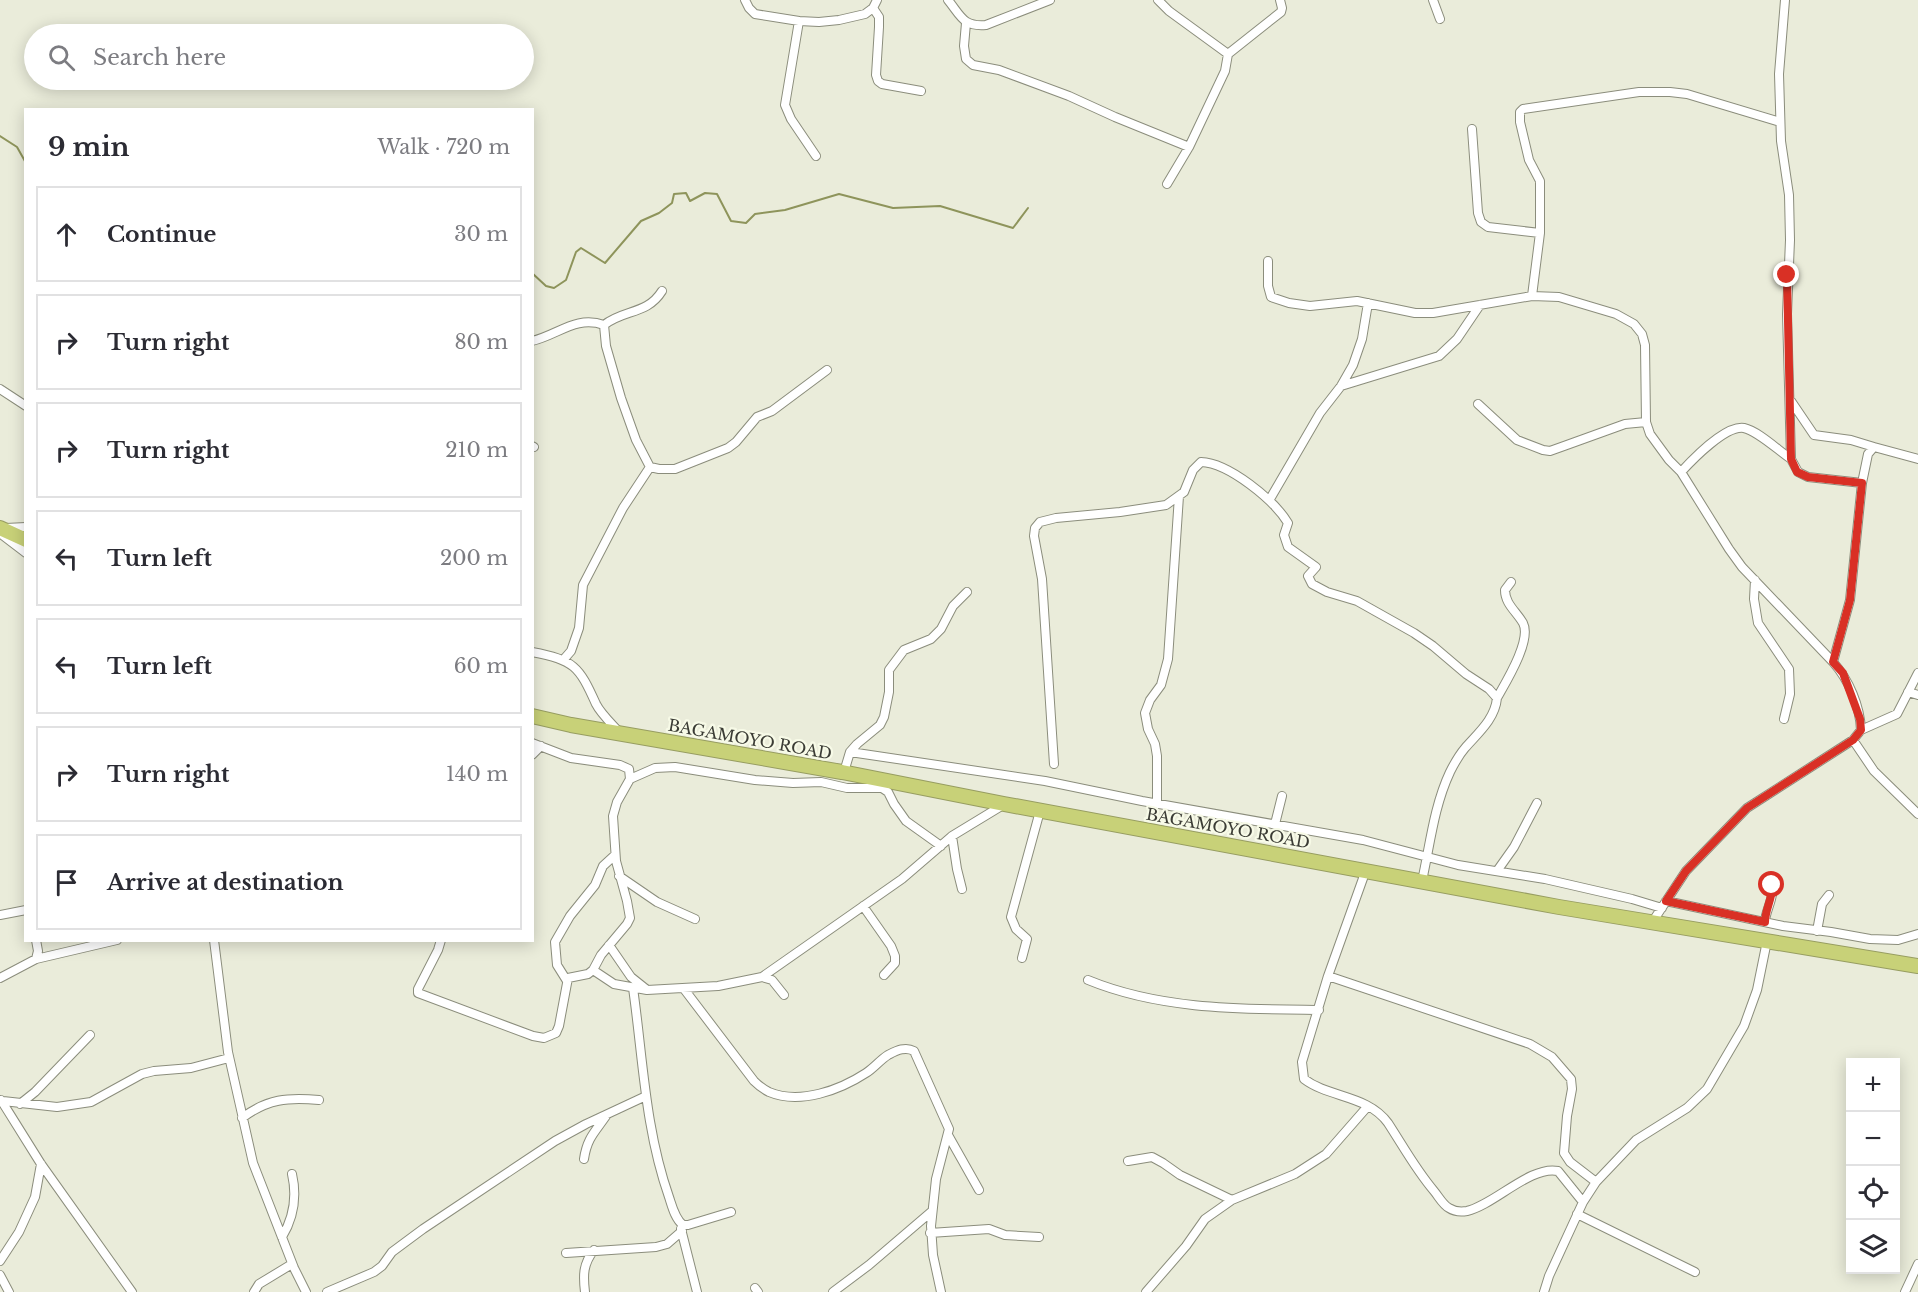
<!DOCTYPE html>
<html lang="en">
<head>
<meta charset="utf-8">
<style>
	:root { --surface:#fff; --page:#f2f2f3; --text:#2b2b33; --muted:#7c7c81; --line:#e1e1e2 }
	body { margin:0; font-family:"Libre Baskerville",serif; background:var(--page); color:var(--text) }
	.controls { position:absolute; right:18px; bottom:18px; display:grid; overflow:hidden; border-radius:0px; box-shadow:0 3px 15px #0003 }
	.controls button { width:54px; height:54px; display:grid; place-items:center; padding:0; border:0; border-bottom:2px solid var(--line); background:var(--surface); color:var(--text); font:30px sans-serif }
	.stop { position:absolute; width:18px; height:18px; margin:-14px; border:4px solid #d93025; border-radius:50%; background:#fff }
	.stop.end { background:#d93025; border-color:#fff; box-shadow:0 2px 6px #0008 }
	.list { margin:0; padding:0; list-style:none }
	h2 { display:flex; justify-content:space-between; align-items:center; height:78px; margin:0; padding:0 24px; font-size:26px }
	h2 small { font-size:20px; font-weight:400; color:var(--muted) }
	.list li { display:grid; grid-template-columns:39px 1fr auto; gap:18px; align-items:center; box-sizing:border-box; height:96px; margin:0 12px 12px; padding:0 12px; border:2px solid var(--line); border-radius:0px }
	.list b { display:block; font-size:22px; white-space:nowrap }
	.list em { font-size:20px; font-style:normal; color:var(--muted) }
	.icon { flex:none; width:33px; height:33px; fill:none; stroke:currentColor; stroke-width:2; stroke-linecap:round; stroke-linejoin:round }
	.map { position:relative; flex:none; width:1918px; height:1292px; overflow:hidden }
	.search { position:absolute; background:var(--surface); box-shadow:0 3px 15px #0003; left:24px; top:24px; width:510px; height:66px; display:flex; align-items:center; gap:15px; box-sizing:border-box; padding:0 21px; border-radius:33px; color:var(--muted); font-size:22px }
	.panel { position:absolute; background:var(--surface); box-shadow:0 3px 15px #0003; left:24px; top:108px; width:510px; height:834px; border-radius:0px }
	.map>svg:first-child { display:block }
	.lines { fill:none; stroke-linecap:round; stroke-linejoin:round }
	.stream { stroke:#8e945b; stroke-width:2 }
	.street-casing { stroke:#8b8d7c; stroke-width:10 }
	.highway-casing { stroke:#979d61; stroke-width:16 }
	.street { stroke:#fff; stroke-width:8 }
	.highway { stroke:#c8d178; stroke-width:14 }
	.route { stroke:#d93025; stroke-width:8 }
	.labels { text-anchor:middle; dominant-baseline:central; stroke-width:4.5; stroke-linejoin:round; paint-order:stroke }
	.street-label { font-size:16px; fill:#3b3c35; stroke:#f7fae7 }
</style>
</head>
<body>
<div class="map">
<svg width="1918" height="1292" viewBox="0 0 1918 1292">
	<rect width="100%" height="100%" fill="#eaecda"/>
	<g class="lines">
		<path class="stream" d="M 0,136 L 17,147 L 26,163
			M 532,273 L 546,286 L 554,288 L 566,280 L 576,252 L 581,248 L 605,263 L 641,221 L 659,213 L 672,203 L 674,194 L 686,193 L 690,201 L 705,193 L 717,194 L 731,221 L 746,223 L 755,214 L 785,210 L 839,194 L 893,208 L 940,206 L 1013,228 L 1028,208"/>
		<defs>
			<path id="street" d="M 745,0 L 749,8 L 755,14 L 799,21 L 819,22 L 839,20 L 865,14 L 873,8 L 877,0
				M 948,0 C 961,16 963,27 986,25 L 1050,0
				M 1158,0 L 1169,11 L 1228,54 L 1225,71 L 1189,147 L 1167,184
				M 1433,0 L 1440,19
				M 873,8 L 879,17 L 879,27 L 876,75 L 878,81 L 882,84 L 921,91
				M 799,21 L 785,105 L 791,119 L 816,156
				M 966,23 L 964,46 L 966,59 L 973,65 L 999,70 L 1069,96 L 1115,117 L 1189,147
				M 1228,54 L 1281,12 L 1282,8 L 1280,0
				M 1472,129 L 1478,213 L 1481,222 L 1488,227 L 1540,233
				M 1268,261 L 1268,286 L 1271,297 L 1289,303 L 1310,306 L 1357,301 L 1415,313 L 1433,313 L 1532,296 L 1559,297 L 1616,314 L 1634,324 L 1642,334 L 1645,345 L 1646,422 L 1650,434 L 1669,460 L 1681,472 L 1729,549 L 1742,567 L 1833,662
				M 1532,296 L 1540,233 L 1540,181 L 1529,160 L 1520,122 L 1520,112 L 1523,109 L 1639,92 L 1670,92 L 1687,94 L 1780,122
				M 532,341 C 558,335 576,315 604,325
				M 1341,386 L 1439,356 L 1457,339 L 1480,305
				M 0,389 L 26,406
				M 1791,401 L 1814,435 L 1851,440 L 1874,447
				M 1478,404 L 1517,440 L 1543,450 L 1550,451 L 1564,446 L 1625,424 L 1646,422
				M 532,446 L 534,447
				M 650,467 L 659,469 L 675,469 L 728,448 L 736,442 L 757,417 L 772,411 L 827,370
				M 1681,472 C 1693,459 1726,425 1744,428 C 1758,431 1779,451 1791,459
				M 1862,483 L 1868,454 L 1874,447 L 1918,459
				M 1270,499 L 1320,413 L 1341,386 L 1353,365 L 1362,339 L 1368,303
				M 6,528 L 26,527
				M 1,534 L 26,553
				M 1755,580 L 1754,599 L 1758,623 L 1789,669 L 1790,694 L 1784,719
				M 532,652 C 574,660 579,666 596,704 C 601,714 612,724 620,733
				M 564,659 L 571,651 L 579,628 L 583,585 L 623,508 L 650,467 L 636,440 L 621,398 L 606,346 L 604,325 C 624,309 647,315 662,291
				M 1908,692 L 1918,695
				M 1497,698 C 1506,682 1532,640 1523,623 C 1516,611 1505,604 1505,590 L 1511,582
				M 1861,730 L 1897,714 L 1918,673
				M 1853,740 L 1874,771 L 1918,814
				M 850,752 L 1045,781 L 1142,801 L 1363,840 L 1458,865 L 1545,879 L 1632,899 L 1662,908
				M 532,755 L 541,746
				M 1054,764 L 1042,579 L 1034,536 L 1035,528 L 1040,522 L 1056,518 L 1120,512 L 1166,505 L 1184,492 L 1193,470 L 1201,462 C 1229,463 1274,500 1288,523 L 1284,535 L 1288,547 L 1316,567 L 1308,576 L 1312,584 L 1327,592 L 1357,601 L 1414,633 L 1433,646 L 1466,674 L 1489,689 L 1497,698 C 1495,719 1478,733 1465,748 C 1459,755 1454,764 1450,772 C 1434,806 1430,845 1422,881
				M 844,772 L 850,752 L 857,744 L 880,725 L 884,717 L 889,692 L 889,670 L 904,650 L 931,639 L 941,629 L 953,606 L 967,592
				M 630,779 L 655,768 L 675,767 L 755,780 L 793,783 L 821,782 L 847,788 L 882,788 L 888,792 L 894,804 L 906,821 L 941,846
				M 1157,804 L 1157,756 L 1155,744 L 1148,729 L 1145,713 L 1150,700 L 1161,685 L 1168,659 L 1179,496
				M 1275,824 L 1282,796
				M 952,836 L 957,869 L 962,889
				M 1366,870 L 1328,976 L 1302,1062 L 1304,1079 C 1329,1098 1368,1095 1388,1123 C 1403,1146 1416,1170 1434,1191 C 1439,1197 1443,1205 1449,1208 C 1455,1212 1461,1212 1467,1211 C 1494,1205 1531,1165 1558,1171 L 1583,1202
				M 1497,871 L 1514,847 L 1537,803
				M 619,876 L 657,902 L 695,919
				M 1666,901 L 1783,926 L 1831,932 L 1870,939 L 1898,940 L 1918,934
				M 863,906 L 891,946 L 895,956 L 895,963 L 884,975
				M 0,915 L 26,910
				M 1653,921 L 1686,871 L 1747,808 L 1853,740 L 1861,730 C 1860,706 1849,680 1833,662 L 1850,600 L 1862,483 L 1808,477 L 1798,472 L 1791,459 L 1787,314 L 1790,240 L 1789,195 L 1781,141 L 1779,74 L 1785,0
				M 1765,922 C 1765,909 1779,892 1768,881
				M 1817,931 L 1822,904 L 1829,895
				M 214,940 L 228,1052 L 253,1163 L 294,1268 L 306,1292
				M 441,940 L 438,950 L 418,989 L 418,993 L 533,1036 L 544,1038 L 556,1033 L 559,1026 L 568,978 L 588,974 L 593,970 L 601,955 L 627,924 L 630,918 L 627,901 L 616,861 L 613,816 L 617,802 L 630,779 L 629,769 L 620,765 L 571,758 L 532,743
				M 609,945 L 631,977 L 646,989
				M 1022,958 L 1027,939 L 1016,929 L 1011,917 L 1040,811
				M 36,959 L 38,951 L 36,940
				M 593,970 L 614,984 L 647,990 L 718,986 L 762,977 L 772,980 L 784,995
				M 1328,976 L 1530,1044 L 1552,1057 L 1571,1079 L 1572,1089 L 1567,1116 L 1564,1153 L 1570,1162 L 1596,1182
				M 762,977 L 902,879 L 952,836 L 1003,805
				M 0,978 L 36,959 L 117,940
				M 1088,980 C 1161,1010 1242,1009 1319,1010
				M 567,981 L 557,965 L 555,942 L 570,916 L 595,885 L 603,866 L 615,855
				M 633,988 C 643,1058 645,1129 669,1197 C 672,1206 675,1219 683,1225 L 688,1225 L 731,1212
				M 684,989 L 754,1081 C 758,1085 763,1089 769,1092 C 800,1105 840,1090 866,1073 C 874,1068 880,1060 888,1055 C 896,1051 905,1046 914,1051 L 949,1129 L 936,1179 L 931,1226 L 933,1255 L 941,1292
				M 1,1100 L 41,1164 L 132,1292
				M 3,1101 L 57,1107 L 91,1102 L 142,1074 L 154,1071 L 191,1068 L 229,1058
				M 20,1104 L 35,1092 L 90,1035
				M 242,1118 C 267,1099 288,1097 319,1100
				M 948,1135 L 979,1190
				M 584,1159 C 587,1138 595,1132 606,1116
				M 1128,1161 L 1152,1157 L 1163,1163 L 1180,1175 L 1232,1200
				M 1577,1214 L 1695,1272
				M 681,1229 L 697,1292
				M 930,1233 L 989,1229 L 1005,1235 L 1039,1237
				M 282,1237 C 294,1217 297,1196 292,1174
				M 566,1253 L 656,1247 L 667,1244 L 682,1231
				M 0,1261 L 19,1232 L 35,1197 L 41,1164
				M 0,1275 L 9,1292
				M 755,1288 L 758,1292
				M 254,1292 L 259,1284 L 292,1264
				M 327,1292 L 374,1272 L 382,1266 L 392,1252 L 423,1229 L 555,1141 L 586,1124 L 646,1096
				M 585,1292 C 583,1275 583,1264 594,1250
				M 833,1292 L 869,1265 L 931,1212
				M 1146,1292 L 1186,1246 L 1205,1219 L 1232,1200 L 1295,1174 L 1326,1154 L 1368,1106
				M 1544,1292 L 1549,1276 L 1583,1202 L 1596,1182 L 1636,1140 L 1687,1108 L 1707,1089 L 1744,1026 L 1757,990 L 1767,941
				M 1905,1292 L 1918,1264"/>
			<path id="highway" d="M 0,528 L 26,540
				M 532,716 L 571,725 L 842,772 L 1004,804 L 1559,907 L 1918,966"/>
		</defs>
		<use href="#street" class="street-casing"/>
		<use href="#highway" class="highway-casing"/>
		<use href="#street" class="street"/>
		<use href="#highway" class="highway"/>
	</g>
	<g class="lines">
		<path class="route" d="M 1772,885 C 1773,898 1765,909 1765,922 L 1666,901 L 1686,871 L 1747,808 L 1853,740 L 1861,730 L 1860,719 L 1843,673 L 1833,662 L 1850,600 L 1862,483 L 1808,477 L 1797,472 L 1791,459 L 1787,275"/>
	</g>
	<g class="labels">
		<g class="street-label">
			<text transform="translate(750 739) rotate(10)">BAGAMOYO ROAD</text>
			<text transform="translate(1228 828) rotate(10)">BAGAMOYO ROAD</text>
		</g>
	</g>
</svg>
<div class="controls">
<button>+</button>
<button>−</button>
<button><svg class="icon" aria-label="locate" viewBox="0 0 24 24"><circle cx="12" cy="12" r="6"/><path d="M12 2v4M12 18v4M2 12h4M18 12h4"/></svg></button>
<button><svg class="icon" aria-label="layers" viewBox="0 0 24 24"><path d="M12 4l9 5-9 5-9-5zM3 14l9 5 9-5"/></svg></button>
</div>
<div class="stop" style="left:1772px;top:885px"></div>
<div class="stop end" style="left:1787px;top:275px"></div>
<div class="search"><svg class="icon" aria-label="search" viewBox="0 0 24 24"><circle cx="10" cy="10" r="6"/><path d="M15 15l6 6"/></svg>Search here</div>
<section class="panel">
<h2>9 min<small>Walk · 720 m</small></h2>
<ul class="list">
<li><svg class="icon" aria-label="ahead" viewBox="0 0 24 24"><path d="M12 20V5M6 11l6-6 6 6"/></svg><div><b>Continue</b></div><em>30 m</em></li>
<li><svg class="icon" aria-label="right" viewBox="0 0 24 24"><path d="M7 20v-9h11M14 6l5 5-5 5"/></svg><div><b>Turn right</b></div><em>80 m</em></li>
<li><svg class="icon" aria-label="right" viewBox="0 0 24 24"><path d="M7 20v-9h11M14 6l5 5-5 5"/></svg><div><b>Turn right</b></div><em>210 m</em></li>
<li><svg class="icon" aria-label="left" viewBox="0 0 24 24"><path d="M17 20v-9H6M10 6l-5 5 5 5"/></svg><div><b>Turn left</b></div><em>200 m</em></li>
<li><svg class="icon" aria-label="left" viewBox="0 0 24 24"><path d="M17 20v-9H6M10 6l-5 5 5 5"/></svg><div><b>Turn left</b></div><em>60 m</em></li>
<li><svg class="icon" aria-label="right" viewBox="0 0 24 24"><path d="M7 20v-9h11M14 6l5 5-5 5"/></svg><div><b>Turn right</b></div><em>140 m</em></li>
<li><svg class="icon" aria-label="arrive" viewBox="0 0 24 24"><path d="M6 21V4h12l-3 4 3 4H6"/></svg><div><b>Arrive at destination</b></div></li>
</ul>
</section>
</div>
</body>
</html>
